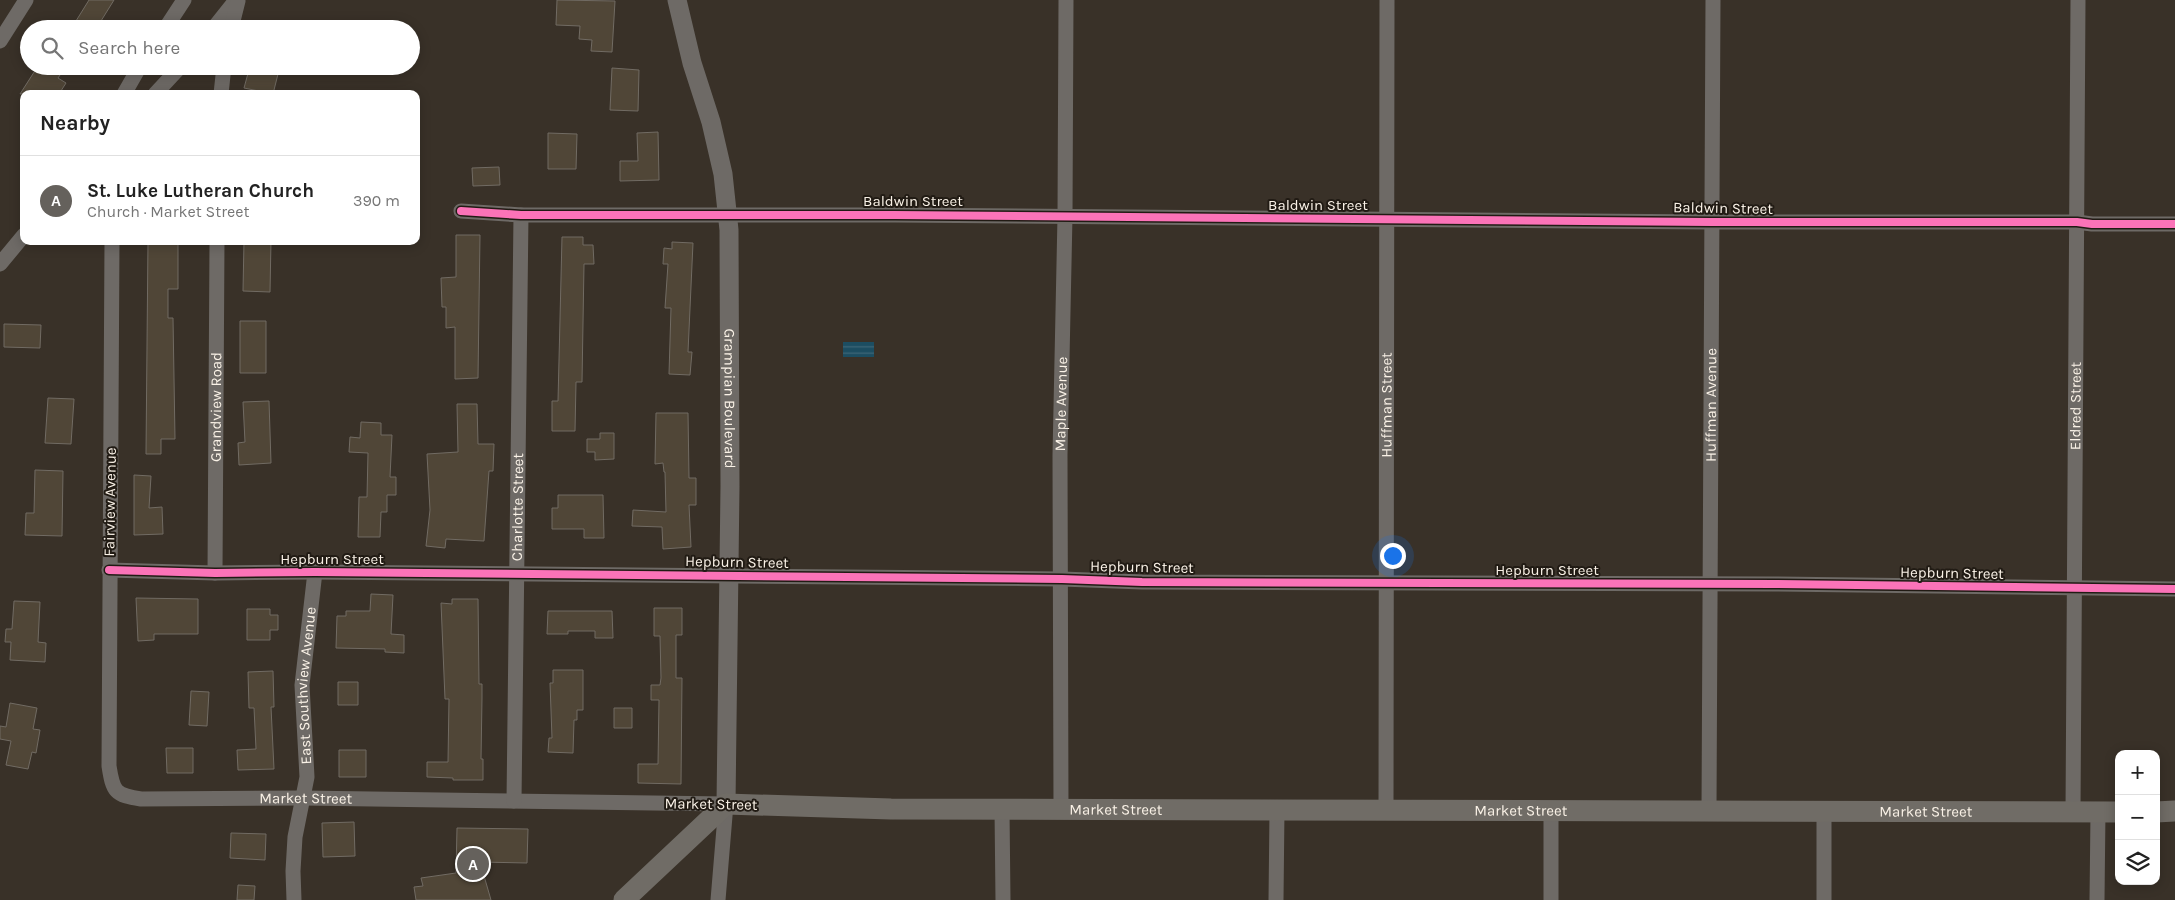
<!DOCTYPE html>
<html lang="en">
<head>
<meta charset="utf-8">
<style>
	:root { --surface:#fff; --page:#f6f6f6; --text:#222; --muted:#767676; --line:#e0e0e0; --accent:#65615c }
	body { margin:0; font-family:Karla,sans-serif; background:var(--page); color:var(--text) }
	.controls { position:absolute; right:15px; bottom:15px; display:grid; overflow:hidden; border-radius:10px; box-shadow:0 2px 12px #0003 }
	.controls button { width:45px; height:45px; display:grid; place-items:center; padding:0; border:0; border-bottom:1px solid var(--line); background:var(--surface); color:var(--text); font:25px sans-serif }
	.you { position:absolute; left:1392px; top:555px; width:18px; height:18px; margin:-12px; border:4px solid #fff; border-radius:50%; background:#1a73e8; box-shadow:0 0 0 8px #1a73e833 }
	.badge { display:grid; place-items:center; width:32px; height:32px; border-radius:50%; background:var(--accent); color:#fff; font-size:16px; font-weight:700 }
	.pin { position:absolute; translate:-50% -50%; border:2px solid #fff; box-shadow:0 1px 5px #0006 }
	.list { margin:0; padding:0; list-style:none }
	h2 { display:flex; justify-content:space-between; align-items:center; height:65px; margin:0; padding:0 20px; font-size:21px }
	h2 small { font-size:16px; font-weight:400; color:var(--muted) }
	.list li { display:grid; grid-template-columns:32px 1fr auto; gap:15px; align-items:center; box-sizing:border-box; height:90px; padding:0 20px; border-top:1px solid var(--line) }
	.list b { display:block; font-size:19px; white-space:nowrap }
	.list p { margin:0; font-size:16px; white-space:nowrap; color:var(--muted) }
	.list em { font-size:16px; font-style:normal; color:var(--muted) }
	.icon { flex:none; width:28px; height:28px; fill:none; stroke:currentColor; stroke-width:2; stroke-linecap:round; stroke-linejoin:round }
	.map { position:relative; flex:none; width:2175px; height:900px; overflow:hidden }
	.search { position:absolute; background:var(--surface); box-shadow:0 2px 12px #0003; left:20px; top:20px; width:400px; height:55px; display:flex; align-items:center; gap:12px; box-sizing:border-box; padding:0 18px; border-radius:28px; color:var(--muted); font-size:19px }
	.panel { position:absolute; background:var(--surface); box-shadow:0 2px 12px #0003; left:20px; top:90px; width:400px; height:155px; border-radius:10px }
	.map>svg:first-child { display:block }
	.water { fill:url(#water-rules) }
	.building { fill:#504637; stroke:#716b63 }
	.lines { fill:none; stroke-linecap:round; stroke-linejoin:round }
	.minor { stroke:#6e6a66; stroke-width:15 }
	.tertiary { stroke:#6e6a66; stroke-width:19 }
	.secondary { stroke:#706c66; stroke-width:21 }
	.cycleway-casing { stroke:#211b14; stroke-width:11 }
	.cycleway { stroke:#fb73b8; stroke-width:8 }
	.labels { text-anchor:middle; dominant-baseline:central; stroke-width:4; stroke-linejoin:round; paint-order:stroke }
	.street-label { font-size:15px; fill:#faf2e7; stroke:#211b14 }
</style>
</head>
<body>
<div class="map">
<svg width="2175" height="900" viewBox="0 0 2175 900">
	<defs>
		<pattern id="water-rules" width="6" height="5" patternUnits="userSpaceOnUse" patternTransform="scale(1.25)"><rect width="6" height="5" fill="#1c4d61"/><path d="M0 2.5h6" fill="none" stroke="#3e6778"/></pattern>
	</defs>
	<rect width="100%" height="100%" fill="#393128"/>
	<path class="water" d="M 843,342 L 874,342 L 874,357 L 843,357 Z"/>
	<path class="building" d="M 89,0 L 114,0 L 96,29 L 71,29 Z
		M 557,0 L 615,1 L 612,52 L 591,51 L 592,40 L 579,39 L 580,26 L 556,25 Z
		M 38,66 L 66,66 L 58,78 L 66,83 L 59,94 L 20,94 Z
		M 250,66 L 280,66 L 273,94 L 244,88 Z
		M 612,68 L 639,70 L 638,111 L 610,110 Z
		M 658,132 L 659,180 L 620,181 L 620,161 L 638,161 L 637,133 Z
		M 548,133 L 577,134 L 576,169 L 548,169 Z
		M 499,167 L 500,185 L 473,186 L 472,168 Z
		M 456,235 L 480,235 L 478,378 L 455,379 L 455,327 L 446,328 L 446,307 L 442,307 L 441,278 L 456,277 Z
		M 562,237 L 583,237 L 583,245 L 593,245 L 594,264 L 584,264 L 582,382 L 576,382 L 575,431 L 552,431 L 552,401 L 558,401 Z
		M 148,241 L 178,241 L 178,289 L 168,289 L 168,318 L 173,318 L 175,439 L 161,439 L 161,454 L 146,454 Z
		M 244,241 L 271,241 L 270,292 L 243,291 Z
		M 672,242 L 693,243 L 688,352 L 692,352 L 690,375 L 669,374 L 671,308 L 665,308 L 668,264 L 663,264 L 664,248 L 672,249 Z
		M 240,321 L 266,321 L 266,373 L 240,373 Z
		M 4,324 L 41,325 L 40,348 L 4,347 Z
		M 48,398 L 74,399 L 71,444 L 45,443 Z
		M 269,401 L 271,463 L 239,465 L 238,443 L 245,442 L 243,402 Z
		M 457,404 L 477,404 L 478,444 L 494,444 L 493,471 L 489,471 L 484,541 L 446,539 L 445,548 L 426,546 L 430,510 L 427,454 L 458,452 Z
		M 656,413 L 688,413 L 689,478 L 696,478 L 696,505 L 689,505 L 691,547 L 663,549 L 662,527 L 632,526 L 633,510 L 666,512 L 665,472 L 664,472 L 663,463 L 655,464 Z
		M 361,422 L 381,423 L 381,435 L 392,435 L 390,477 L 396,477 L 396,495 L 387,495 L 387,512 L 381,512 L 380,537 L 358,537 L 359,497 L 367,497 L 368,453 L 349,452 L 350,437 L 360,438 Z
		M 600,433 L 614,433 L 614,459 L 595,460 L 595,452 L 587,452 L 587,439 L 600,439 Z
		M 35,470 L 63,471 L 62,536 L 25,535 L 26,513 L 34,513 Z
		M 134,475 L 151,476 L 149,508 L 162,507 L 163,534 L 134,535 Z
		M 558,495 L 603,495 L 604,538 L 584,538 L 584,529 L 552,529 L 552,508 L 558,508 Z
		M 371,594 L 393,595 L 391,634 L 404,635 L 404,653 L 385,652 L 385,649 L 336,648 L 337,616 L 346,616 L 346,611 L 370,611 Z
		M 136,598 L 198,599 L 198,634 L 154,634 L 154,640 L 138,641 Z
		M 452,599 L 478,599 L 479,684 L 482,684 L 482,698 L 481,759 L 483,759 L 483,780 L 453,780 L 453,778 L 427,777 L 427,762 L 448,762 L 449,699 L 445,699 L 441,603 L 452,604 Z
		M 14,601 L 40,602 L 38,642 L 46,643 L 45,662 L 10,660 L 11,642 L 5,642 L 6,629 L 12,629 Z
		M 654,608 L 682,608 L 682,635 L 676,635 L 676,678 L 682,678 L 681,784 L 638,783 L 638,764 L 658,764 L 659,700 L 651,700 L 651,685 L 660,685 L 661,678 L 660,636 L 654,636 Z
		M 247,609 L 270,609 L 270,615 L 278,615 L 278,630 L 270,630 L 270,640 L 247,640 Z
		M 548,611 L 612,611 L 613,638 L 595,638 L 595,631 L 568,631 L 568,634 L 547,634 Z
		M 553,670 L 583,670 L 583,710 L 577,710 L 577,720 L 574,720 L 573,753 L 548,752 L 549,738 L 552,738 L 550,683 L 553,683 Z
		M 273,671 L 274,707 L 271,707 L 274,769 L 238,770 L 237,750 L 256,749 L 254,708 L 249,708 L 248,672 Z
		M 338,682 L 358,682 L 358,705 L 338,705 Z
		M 191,691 L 209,692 L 207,726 L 189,725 Z
		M 10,703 L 37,708 L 33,729 L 40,730 L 36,753 L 32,752 L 28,769 L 6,765 L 11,741 L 0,739 L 0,726 L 6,727 Z
		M 614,708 L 632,708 L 632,728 L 614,728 Z
		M 166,748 L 193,748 L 193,773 L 167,773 Z
		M 339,750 L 366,750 L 366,777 L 339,777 Z
		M 354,822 L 355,856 L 323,857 L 322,823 Z
		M 457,828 L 528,829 L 527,863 L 480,862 L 491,900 L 416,900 L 414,887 L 423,886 L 421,878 L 456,873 Z
		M 231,833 L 266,834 L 265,860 L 230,858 Z
		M 238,885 L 255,886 L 254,900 L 237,900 Z"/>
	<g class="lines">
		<g class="minor">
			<path d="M 165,29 L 184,0"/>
			<path d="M 213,29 L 236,0"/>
			<path d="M 231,29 L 238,1"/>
			<path d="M 0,41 L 26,0"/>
			<path d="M 124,94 L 140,66"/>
			<path d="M 155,94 L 181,66"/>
			<path d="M 221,94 L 224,66"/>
			<path d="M 461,211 L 521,215 L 895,215 L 1711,222 L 2077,222 L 2092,224 L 2175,224"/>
			<path id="s1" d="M 112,241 L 109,766 C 113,792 115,795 141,799 L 303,798 L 726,804 L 718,900"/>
			<path d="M 0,264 L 24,235"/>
			<path d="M 109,570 L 215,573 L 315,572 L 1062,579 L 1142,582 L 1775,584 L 2175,589"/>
			<path id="s2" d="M 215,573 L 217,241"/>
			<path id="s3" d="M 514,801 L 521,215"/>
			<path d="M 1002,809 L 1003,900"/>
			<path id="s4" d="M 1061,809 L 1060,455 L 1065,216 L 1066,0"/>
			<path id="s5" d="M 1709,809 L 1713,0"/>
			<path id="s6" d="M 1386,810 L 1387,0"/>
			<path id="s7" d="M 2073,812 L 2078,0"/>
			<path id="s8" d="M 294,900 L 293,871 L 295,837 L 307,777 L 302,685 L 315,572"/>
			<path d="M 1276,900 L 1277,810"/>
			<path d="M 1551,900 L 1551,810"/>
			<path d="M 1824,900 L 1824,810"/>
			<path d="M 2097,900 L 2098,812"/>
		</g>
		<path class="tertiary" id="s9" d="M 677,0 L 692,63 L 711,122 L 723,174 L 729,230 L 730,486 L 726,804"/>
		<g class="secondary">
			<path d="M 2156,812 L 2175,811"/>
			<path id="s10" d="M 624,900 L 726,804 L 891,809 L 2119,812"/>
		</g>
		<defs>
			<path id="cycleway" d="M 461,211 L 521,215 L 895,215 L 1711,222 L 2077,222 L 2092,224 L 2175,224
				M 109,570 L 215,573 L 315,572 L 1062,579 L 1142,582 L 1775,584 L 2175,589"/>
		</defs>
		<use href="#cycleway" class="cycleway-casing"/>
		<use href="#cycleway" class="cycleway"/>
	</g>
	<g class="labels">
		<g class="street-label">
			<text x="913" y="201">Baldwin Street</text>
			<text x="1318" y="205">Baldwin Street</text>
			<text transform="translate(1723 208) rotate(1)">Baldwin Street</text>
			<text stroke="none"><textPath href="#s9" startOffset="405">Grampian Boulevard</textPath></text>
			<text stroke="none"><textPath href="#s4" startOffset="405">Maple Avenue</textPath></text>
			<text stroke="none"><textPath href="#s6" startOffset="405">Huffman Street</textPath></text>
			<text stroke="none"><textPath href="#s5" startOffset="404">Huffman Avenue</textPath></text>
			<text stroke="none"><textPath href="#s7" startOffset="406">Eldred Street</textPath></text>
			<text stroke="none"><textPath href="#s2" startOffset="166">Grandview Road</textPath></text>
			<text transform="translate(110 502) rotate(-89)">Fairview Avenue</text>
			<text stroke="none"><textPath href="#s3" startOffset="294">Charlotte Street</textPath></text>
			<text x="332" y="559">Hepburn Street</text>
			<text transform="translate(737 562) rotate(1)">Hepburn Street</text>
			<text transform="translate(1142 567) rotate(1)">Hepburn Street</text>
			<text x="1547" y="570">Hepburn Street</text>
			<text transform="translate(1952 573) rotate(1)">Hepburn Street</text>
			<text stroke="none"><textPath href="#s8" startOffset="216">East Southview Avenue</textPath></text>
			<text stroke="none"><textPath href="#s1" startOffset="742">Market Street</textPath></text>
			<text transform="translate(711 804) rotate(1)">Market Street</text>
			<text stroke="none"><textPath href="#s10" startOffset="530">Market Street</textPath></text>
			<text stroke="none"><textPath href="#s10" startOffset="935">Market Street</textPath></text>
			<text stroke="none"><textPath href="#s10" startOffset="1340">Market Street</textPath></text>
		</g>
	</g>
</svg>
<div class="controls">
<button>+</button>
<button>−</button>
<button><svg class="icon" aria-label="layers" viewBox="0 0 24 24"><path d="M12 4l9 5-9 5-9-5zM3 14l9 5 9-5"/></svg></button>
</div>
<div class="you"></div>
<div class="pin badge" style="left:473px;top:864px">A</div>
<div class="search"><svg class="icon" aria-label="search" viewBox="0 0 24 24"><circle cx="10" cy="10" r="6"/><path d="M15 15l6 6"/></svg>Search here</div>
<section class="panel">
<h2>Nearby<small></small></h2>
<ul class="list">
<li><span class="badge">A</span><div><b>St. Luke Lutheran Church</b><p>Church · Market Street</p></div><em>390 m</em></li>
</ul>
</section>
</div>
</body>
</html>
